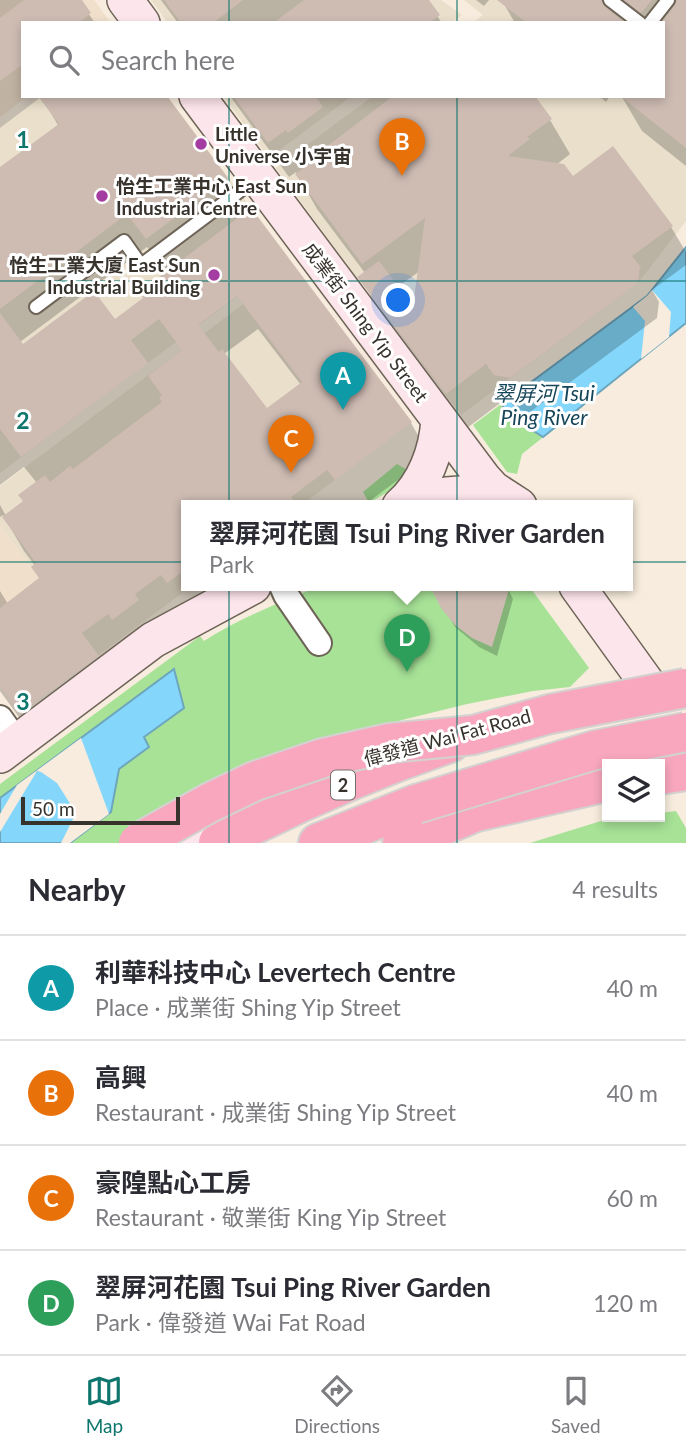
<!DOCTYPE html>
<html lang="en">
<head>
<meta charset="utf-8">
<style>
	:root { --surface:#fff; --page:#f7f7f7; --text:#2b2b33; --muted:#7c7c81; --line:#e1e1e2; --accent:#0f766e }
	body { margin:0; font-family:Lato,"Noto Sans TC",sans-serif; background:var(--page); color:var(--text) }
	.controls { position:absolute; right:21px; bottom:21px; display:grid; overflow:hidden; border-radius:0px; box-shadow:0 4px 10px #0003 }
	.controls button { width:63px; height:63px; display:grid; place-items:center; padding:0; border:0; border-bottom:2px solid var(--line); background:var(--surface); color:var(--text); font:35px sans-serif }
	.scale { position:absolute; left:21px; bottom:18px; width:159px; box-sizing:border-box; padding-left:7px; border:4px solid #37322c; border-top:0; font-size:19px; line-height:24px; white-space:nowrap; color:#37322c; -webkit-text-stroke:5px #fff; paint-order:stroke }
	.you { position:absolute; left:399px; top:301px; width:24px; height:24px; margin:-18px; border:5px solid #fff; border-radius:50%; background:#1a73e8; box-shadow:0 0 0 10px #1a73e833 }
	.badge { display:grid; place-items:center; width:46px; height:46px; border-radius:50%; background:var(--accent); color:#fff; font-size:23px; font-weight:700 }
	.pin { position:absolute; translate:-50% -58px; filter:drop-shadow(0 2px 4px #0008) }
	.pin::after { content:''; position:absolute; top:37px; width:24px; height:21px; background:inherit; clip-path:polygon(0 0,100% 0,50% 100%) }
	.popup { position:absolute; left:181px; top:500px; width:452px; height:91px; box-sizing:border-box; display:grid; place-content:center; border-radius:0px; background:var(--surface); filter:drop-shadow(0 2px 5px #0005); font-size:23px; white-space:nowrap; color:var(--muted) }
	.popup b { font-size:26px; color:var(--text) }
	.popup::after { content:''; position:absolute; left:50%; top:100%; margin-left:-14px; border:14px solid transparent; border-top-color:var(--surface) }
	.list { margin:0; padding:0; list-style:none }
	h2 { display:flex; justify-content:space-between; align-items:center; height:91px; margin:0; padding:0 28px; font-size:30px }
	h2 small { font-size:23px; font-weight:400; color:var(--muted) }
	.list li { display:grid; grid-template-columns:46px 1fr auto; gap:21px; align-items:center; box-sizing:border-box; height:105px; padding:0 28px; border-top:2px solid var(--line) }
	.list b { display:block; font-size:26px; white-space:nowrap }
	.list p { margin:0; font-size:23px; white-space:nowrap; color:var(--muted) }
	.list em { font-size:23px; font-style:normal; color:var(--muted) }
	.icon { flex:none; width:38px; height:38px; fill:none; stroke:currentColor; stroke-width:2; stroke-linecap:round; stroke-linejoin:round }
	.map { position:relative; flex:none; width:686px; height:843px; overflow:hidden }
	.search { position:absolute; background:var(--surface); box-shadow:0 4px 10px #0003; left:21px; right:21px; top:21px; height:77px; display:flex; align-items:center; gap:18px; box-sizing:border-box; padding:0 24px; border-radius:0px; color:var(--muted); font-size:26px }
	.sheet { height:511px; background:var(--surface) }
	nav { display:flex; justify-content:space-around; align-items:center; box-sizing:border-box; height:98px; border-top:2px solid var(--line); background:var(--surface); font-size:19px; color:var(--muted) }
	nav a { display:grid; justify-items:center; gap:4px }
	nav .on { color:var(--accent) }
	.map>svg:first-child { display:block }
	.built { fill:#f0dfcb }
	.industrial { fill:#e9dfcb }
	.green { fill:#a7e297 }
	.water { fill:#84d7fb; stroke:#6da6bd; stroke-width:2 }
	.pier { fill:#f7ecdd }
	.shadow { fill:#0003; fill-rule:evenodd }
	.building { fill:#cebcb3; fill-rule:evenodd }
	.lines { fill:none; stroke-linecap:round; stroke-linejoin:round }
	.lane-casing { stroke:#6e6457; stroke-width:16 }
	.street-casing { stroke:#6e6457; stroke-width:28 }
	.secondary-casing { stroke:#6e6457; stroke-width:38 }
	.highway-casing { stroke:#d3d2d1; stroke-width:42 }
	.lane { stroke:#fff; stroke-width:12 }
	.street { stroke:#fff; stroke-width:24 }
	.secondary { stroke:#fde5ec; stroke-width:35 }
	.highway { stroke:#f8a7be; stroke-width:38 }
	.highway-bridge-casing { stroke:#d3d2d1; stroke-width:42; stroke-linecap:butt }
	.highway-bridge { stroke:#f8a7be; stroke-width:38 }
	.grid { fill:none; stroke:#0f766e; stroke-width:2; stroke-opacity:0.55 }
	.poi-dot { fill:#a43da2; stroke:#fff; stroke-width:2.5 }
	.labels { text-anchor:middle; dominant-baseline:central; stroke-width:6; stroke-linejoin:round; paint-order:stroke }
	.shield { fill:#fff; stroke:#73706b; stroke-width:2 }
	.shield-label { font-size:18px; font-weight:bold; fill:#37322c }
	.poi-label { font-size:19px; font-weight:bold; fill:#37322c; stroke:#fff; text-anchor:start }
	.street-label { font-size:19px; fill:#37322c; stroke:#fff }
	.water-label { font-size:21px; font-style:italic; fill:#154558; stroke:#fff }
	.grid-label { font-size:23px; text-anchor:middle; font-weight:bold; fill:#0f766e; stroke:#fff; stroke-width:6; stroke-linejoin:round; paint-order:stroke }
</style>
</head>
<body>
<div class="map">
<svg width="686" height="843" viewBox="0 0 686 843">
	<rect width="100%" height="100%" fill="#f7ecdd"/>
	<path class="built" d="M 0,0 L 94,0 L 111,23 L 23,23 L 23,96 L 28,96 L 0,117 Z
		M 0,525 L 40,579 L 0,608 Z"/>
	<path class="industrial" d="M 151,0 L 441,0 L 462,15 L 451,23 L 168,23 Z
		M 464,0 L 686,0 L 686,221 L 638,283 L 461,415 L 381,309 L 379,262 L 356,277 L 276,168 L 373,96 L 663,96 L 663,23 L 472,23 L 483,15 Z
		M 42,96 L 167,96 L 289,258 L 0,473 L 0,128 Z
		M 223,96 L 352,96 L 269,158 Z
		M 294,266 L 335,480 L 300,506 L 187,506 L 187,586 L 192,586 L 20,713 L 0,686 L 0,608 L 39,578 L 0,525 L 0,486 Z"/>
	<path class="green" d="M 686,247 L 686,323 L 522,454 L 517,474 L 507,472 L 473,425 L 647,296 Z
		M 397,464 L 411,472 L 398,486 L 369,503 L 363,492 Z
		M 319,586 L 529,586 L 589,668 L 570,687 L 533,691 L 467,704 L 402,720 L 338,740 L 131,843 L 0,843 L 0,784 L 200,636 L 204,641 C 240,618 279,603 319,586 Z
		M 676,811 L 686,828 L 686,843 L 530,843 L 614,817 L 660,817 L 660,813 Z"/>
	<path class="water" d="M 686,247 L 686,323 L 543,437 L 503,411 L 503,403 L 647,296 Z
		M 174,669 L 184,708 L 144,737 L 149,747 L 119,769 L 111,812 L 70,843 L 0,843 L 0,798 Z"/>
	<path class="pier" d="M 652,290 L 671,312 L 669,337 L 641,359 L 645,321 L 633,307 L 647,296 Z
		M 81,738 L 109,814 L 70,843 L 61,843 L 76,813 L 57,783 L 41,772 L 37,771 L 0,832 L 0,814 L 17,785 Z"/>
	<path class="shadow" d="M 0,0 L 79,0 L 95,23 L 23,23 L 23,96 L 165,96 L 227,179 L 247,214 L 411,423 L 430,456 L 363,506 L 350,506 L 348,502 L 343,506 L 187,506 L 187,586 L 227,586 L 102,666 L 116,690 L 40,746 L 0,691 L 0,591 L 8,604 L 40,580 L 35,566 L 24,551 L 3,515 L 0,517 L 0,505 L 6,516 L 24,502 L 37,483 L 24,467 L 0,485 L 0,169 L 58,125 L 41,97 L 0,128 ZM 147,247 L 167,273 L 145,299 L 114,321 L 23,346 L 20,342 ZM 258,329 L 301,385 L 267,410 L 224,354 Z
		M 161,0 L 426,0 L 442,23 L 178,23 Z
		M 476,0 L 489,0 L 484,6 Z
		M 507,0 L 686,0 L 686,166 L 642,131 L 622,97 L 663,96 L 663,23 L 515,23 L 504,4 Z
		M 230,96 L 532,96 L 550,120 L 570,154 L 556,165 L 572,179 L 671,227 L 686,252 L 686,265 L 652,290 L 659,302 L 657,318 L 530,412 L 516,409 L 507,398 L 467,428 L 379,311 L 360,277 L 365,273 L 317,209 L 296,172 L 289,177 ZM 420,271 L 414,311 L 396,288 Z
		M 599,96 L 610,96 L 606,102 Z
		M 508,589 L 513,599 L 497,656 L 479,647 L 455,627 L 434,590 Z"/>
	<path class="building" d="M 24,0 L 82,0 L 91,13 L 78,23 L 23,23 L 23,64 L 0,81 L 0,18 Z
		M 164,0 L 243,0 L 213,23 L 181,23 Z
		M 304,0 L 429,0 L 440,15 L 429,23 L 273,23 Z
		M 497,0 L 601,0 L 605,7 L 625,23 L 527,23 Z
		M 624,0 L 652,0 L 641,13 Z
		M 677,0 L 686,0 L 686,148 L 620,96 L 663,96 L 663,20 L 675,5 Z
		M 38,96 L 167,96 L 228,178 L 146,239 L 127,214 L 0,309 L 0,167 L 59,124 Z
		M 233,96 L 315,96 L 323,107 L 288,133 L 286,130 L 268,143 Z
		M 393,96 L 535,96 L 552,119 L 527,137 L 530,139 L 508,156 L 564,164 L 573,176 L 613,146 L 673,226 L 632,256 L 640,266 L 638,283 L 510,378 L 494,375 L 486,364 L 446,394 L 357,277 L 379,261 L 413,306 L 425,218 L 362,264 L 295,174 L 319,157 L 317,154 Z
		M 251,208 L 412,422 L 335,480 L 327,470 L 291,497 L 298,506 L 186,506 L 186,569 L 167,583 L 161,575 L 135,594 L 139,600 L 112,620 L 108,614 L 82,633 L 99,656 L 20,713 L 0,686 L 0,608 L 39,578 L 31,567 L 36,563 L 2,517 L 23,501 L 18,495 L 45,475 L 50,482 L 70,466 L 73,469 L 162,402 L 159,398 L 162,395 L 148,376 L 182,350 L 159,319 L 131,340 L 148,363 L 21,457 L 0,429 L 0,313 L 23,344 L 94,291 L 115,319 L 143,298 L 139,292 ZM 237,296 L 302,382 L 267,408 L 222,349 L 219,352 L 198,325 Z
		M 430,586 L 510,586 L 492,647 L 472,638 L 455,625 L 441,608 Z"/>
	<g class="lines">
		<defs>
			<path id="lane" d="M 610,0 L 640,23
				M 650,23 L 668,0
				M 36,307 L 124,241 L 141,265 L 257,178"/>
			<path id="street" d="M 282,586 L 286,595 L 319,643
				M 0,718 L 17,742"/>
			<path id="secondary" d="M 125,0 L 142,23
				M 197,96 L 483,478 L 493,489 L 519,506
				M 400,506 C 425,484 437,451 439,419
				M 410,506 C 446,490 472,491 508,502
				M 577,586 L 649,686
				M 0,755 L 153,640 L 253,586
				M 176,843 L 262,799 L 309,779"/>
			<path id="highway" d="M 660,775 L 686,771
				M 218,843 C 293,804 371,770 450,743
				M 318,843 L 416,804
				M 402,843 L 476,812 L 607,782"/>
		</defs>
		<use href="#lane" class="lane-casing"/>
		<use href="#street" class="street-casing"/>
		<use href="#secondary" class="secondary-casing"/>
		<use href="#highway" class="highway-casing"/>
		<use href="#lane" class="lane"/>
		<use href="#street" class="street"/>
		<use href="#secondary" class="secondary"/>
		<use href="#highway" class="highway"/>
		<defs>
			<path id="highway-bridge" d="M 416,804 L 595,750 L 686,732
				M 138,843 L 209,803 L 255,781 L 323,758 L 389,743 L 473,735 L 550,714 L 686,688"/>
		</defs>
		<use href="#highway-bridge" class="highway-bridge-casing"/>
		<use href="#highway-bridge" class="highway-bridge"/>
	</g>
	<path class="grid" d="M 229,0 L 229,23M 457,0 L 457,23M 229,96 L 229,843M 457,96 L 457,843M 0,281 L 686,281M 0,562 L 686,562"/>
	<g class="poi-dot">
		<circle cx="201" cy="144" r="7"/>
		<circle cx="102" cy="196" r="7"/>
		<circle cx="214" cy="275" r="7"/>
	</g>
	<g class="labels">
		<rect class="shield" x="331" y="770.5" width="24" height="29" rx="5"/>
		<g class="shield-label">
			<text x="343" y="785">2</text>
		</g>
		<g class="poi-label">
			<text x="215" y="133">Little<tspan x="215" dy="22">Universe 小宇宙</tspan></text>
			<text x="116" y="185">怡生工業中心 East Sun<tspan x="116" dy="22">Industrial Centre</tspan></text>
			<text x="200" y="264" text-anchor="end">怡生工業大廈 East Sun<tspan x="200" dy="22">Industrial Building</tspan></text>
		</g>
		<g class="street-label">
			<text transform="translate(366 322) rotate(53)">成業街 Shing Yip Street</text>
			<text transform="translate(447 737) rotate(-15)">偉發道 Wai Fat Road</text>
		</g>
		<g class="water-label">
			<text x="544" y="392">翠屏河 Tsui<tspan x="544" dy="24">Ping River</tspan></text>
		</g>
	</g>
	<g class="grid-label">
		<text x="23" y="148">1</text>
		<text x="23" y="429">2</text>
		<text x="23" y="710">3</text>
	</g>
</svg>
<div class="controls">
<button><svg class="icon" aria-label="layers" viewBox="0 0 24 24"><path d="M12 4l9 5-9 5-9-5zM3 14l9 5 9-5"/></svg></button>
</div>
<div class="scale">50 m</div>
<div class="you"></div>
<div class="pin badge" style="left:343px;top:410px;background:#0f9aa8">A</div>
<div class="pin badge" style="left:402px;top:176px;background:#e8710a">B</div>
<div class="pin badge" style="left:291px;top:473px;background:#e8710a">C</div>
<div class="pin badge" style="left:407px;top:672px;background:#2e9e5b">D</div>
<div class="popup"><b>翠屏河花園 Tsui Ping River Garden</b>Park</div>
<div class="search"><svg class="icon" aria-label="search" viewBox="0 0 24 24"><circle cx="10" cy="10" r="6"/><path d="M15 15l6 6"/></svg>Search here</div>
</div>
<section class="sheet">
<h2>Nearby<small>4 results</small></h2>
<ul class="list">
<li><span class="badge" style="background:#0f9aa8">A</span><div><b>利華科技中心 Levertech Centre</b><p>Place · 成業街 Shing Yip Street</p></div><em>40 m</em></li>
<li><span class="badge" style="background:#e8710a">B</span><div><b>高興</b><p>Restaurant · 成業街 Shing Yip Street</p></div><em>40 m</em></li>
<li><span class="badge" style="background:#e8710a">C</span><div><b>豪隍點心工房</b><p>Restaurant · 敬業街 King Yip Street</p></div><em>60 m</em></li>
<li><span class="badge" style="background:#2e9e5b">D</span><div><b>翠屏河花園 Tsui Ping River Garden</b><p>Park · 偉發道 Wai Fat Road</p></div><em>120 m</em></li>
</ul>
</section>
<nav>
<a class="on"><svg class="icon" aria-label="map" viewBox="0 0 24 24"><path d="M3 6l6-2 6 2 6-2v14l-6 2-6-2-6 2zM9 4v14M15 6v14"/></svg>Map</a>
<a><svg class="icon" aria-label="directions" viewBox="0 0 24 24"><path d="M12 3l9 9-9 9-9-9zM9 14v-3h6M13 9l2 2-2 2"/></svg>Directions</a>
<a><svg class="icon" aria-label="saved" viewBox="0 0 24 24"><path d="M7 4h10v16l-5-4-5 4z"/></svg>Saved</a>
</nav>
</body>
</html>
